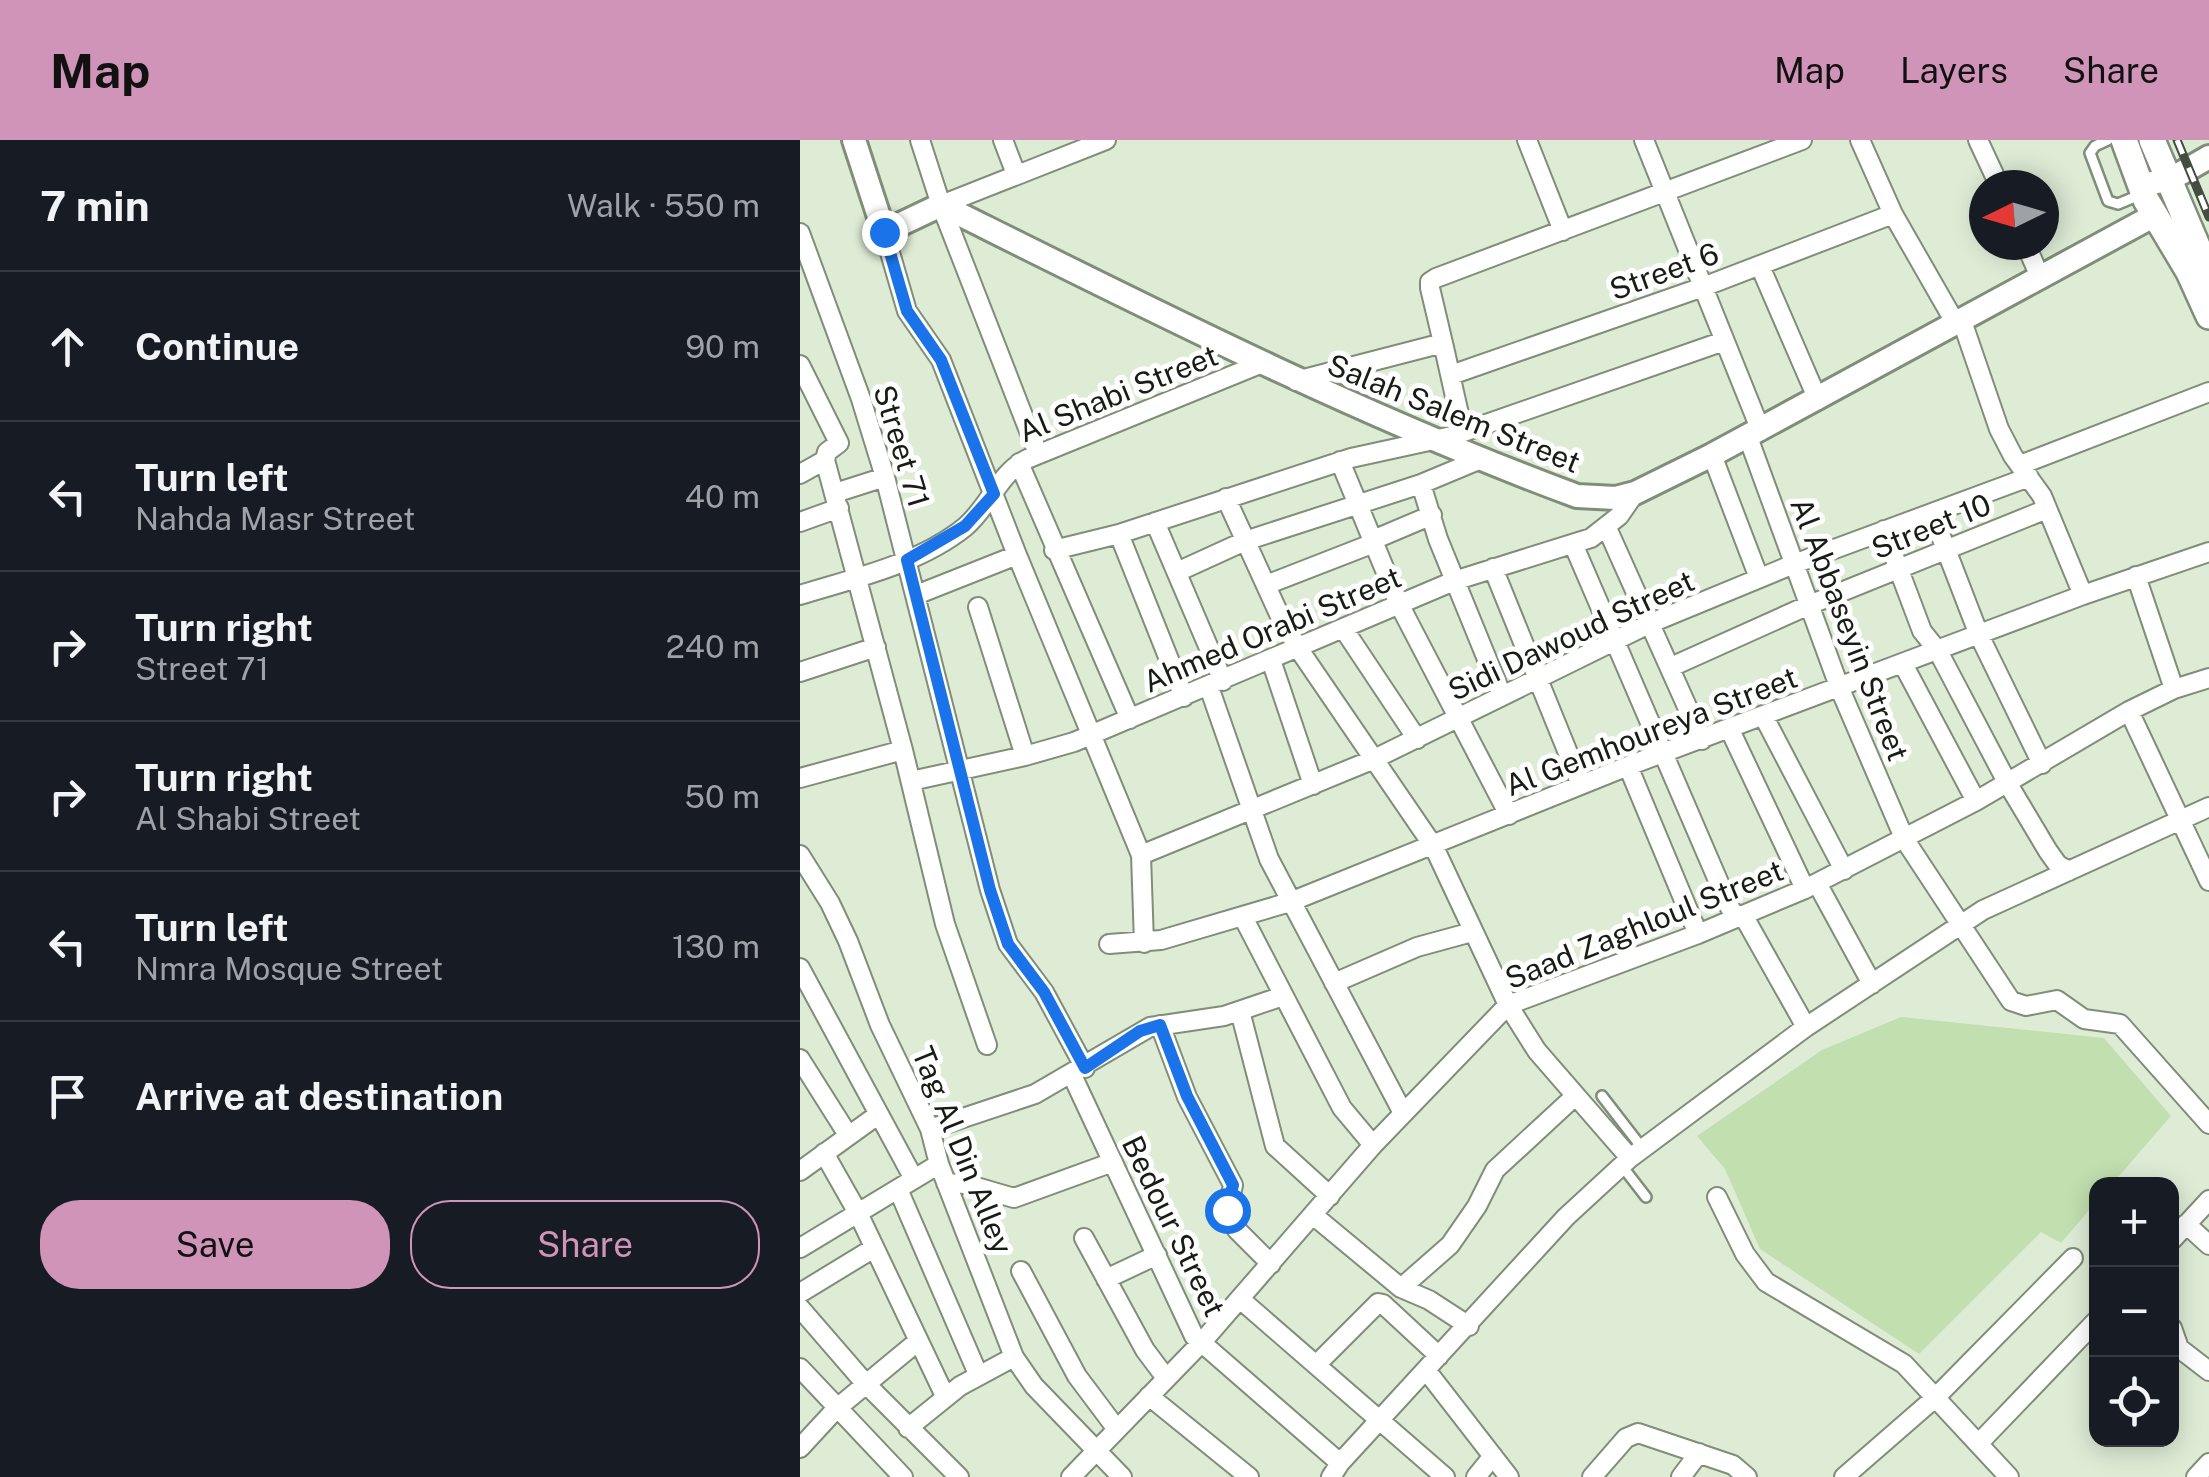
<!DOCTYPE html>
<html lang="en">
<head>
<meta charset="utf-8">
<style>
	:root { --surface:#171b24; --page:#242831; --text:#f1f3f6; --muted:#9ea1a6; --line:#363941; --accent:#cf94b8 }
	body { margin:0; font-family:"Public Sans",sans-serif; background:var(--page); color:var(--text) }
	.controls { position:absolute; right:30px; bottom:30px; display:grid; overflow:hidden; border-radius:20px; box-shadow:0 5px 25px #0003 }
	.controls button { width:90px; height:90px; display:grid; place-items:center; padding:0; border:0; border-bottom:2px solid var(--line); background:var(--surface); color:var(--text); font:50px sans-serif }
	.compass { position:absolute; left:1169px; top:30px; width:90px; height:90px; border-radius:50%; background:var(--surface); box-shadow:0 5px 25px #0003; rotate:265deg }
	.stop { position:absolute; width:30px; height:30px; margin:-22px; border:8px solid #1a73e8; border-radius:50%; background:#fff }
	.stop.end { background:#1a73e8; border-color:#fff; box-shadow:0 2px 10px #0008 }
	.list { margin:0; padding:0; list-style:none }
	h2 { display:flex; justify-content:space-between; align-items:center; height:130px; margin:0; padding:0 40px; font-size:42px }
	h2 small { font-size:32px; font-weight:400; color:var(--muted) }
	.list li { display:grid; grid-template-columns:65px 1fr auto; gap:30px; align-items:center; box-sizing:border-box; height:150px; padding:0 40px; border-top:2px solid var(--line) }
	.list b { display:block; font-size:38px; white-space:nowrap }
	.list p { margin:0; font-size:32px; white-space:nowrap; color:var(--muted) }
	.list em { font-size:32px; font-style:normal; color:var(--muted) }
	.actions { display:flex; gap:20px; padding:30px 40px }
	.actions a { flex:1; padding:22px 0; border:2px solid var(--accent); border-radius:40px; text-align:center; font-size:35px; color:var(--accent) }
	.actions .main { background:var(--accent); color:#111 }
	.icon { flex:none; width:55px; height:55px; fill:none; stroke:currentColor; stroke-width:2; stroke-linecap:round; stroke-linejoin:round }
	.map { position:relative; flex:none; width:1409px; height:1337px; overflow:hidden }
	header { display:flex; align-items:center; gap:60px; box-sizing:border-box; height:140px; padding:0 50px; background:var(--accent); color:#111 }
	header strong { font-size:48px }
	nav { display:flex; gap:55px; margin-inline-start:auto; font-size:35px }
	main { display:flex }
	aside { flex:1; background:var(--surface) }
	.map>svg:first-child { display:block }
	.green { fill:#c1dfaf }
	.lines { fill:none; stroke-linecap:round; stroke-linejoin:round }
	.service-casing { stroke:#808d78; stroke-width:14 }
	.minor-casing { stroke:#808d78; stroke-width:22 }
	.tertiary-casing { stroke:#808d78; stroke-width:28 }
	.secondary-casing { stroke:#808d78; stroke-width:30 }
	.service { stroke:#fff; stroke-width:9 }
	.minor { stroke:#fff; stroke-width:18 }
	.tertiary { stroke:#fff; stroke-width:22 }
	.secondary { stroke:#fff; stroke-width:25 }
	.rail-casing { stroke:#454c41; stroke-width:9 }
	.rail { stroke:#fff; stroke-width:5; stroke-dasharray:15; stroke-linecap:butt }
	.route { stroke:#1a73e8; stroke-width:12 }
	.labels { text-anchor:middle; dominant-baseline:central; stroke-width:10; stroke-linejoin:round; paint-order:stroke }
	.street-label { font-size:30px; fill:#171c14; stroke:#fff }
</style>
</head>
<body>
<header>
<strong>Map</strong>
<nav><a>Map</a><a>Layers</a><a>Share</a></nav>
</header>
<main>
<aside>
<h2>7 min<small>Walk · 550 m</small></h2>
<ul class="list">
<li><svg class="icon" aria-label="ahead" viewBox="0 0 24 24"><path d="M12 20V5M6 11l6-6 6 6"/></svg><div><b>Continue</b></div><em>90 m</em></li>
<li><svg class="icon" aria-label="left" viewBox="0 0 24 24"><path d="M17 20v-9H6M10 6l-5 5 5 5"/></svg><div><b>Turn left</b><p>Nahda Masr Street</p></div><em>40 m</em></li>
<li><svg class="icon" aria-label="right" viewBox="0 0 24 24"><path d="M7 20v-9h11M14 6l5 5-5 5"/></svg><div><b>Turn right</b><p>Street 71</p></div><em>240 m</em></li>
<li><svg class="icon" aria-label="right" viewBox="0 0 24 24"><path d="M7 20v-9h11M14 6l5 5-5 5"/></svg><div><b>Turn right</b><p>Al Shabi Street</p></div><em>50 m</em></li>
<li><svg class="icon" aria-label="left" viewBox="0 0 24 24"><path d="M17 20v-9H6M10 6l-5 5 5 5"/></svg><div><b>Turn left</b><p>Nmra Mosque Street</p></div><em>130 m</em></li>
<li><svg class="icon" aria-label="arrive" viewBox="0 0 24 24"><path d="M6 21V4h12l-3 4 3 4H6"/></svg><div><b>Arrive at destination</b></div></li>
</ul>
<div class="actions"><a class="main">Save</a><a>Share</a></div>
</aside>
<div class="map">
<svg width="1409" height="1337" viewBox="0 0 1409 1337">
	<rect width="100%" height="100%" fill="#deecd6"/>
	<path class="green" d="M 1101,877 L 1304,898 L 1371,976 L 1312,1044 L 1296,1044 L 1296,1062 L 1261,1103 L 1241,1092 L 1119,1214 L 960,1109 L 925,1029 L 897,996 L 1022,910 Z"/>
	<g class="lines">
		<defs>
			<path id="service" d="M 1308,0 L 1295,6 L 1290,13 L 1308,61 L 1318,64 L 1342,54
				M 802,956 L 843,1009
				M 822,1026 L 846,1057"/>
			<path id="minor" d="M 120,0 L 141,65 L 238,314
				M 203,0 L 216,34
				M 727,0 L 763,91
				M 844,0 L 961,291
				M 1060,0 L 1093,74 L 1156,184
				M 1178,0 L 1199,45
				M 141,65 L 306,0
				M 84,92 L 107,171 L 141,220 L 217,415 L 341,715 L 344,803
				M 0,93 L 61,259 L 85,337 L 190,750 L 208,804 L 244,852 L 285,928
				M 1226,105 L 1240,137
				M 960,126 L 1018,260
				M 1162,181 L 1199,289 L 1213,316 L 1242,356 L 1283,455
				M 643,203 L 663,292
				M 0,225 L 39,303 L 27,312 L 25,320 L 0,334
				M 651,235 L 903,147 L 1093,74
				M 496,241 L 643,203 L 630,148 L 630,142 L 636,138 L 1002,0
				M 948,297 L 1040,549 L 1105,700 L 1211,861 L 1226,866 L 1257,860 L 1284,879 L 1320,884 L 1409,984
				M 912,315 L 959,438
				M 25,320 L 103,610 L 145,784 L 187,905
				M 540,321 L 599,464 L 709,675
				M 219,323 L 330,579
				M 1220,325 L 1409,252
				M 621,344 L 638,399 L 702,556
				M 35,353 L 85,337
				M 426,358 L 479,474 L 498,508 L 634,707 L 708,865 L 737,911 L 830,1018
				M 1132,373 L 1179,495 L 1242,624
				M 0,382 L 39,368
				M 355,382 L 423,541
				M 807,388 L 902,600
				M 1084,390 L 1122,491 L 1138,511 L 1208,644 L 1248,711 L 1258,725 L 1269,731
				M 319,394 L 384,557
				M 573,400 L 632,375
				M 774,406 L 929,766 L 933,773 L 943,775 L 1006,887
				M 254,410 L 319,394 L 551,318 L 652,296 L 924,201
				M 693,428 L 781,645
				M 377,432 L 445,401 L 621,344 L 681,319
				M 1336,436 L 1374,549
				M 466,445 L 574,403
				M 0,455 C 55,438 119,424 165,387 C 189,367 199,333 227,319 L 460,224
				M 116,455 L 217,415
				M 178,467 L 225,616
				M 543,488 L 617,599
				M 471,520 L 513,645
				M 1103,524 L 1176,661
				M 871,527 L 1009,465 L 1247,369
				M 0,532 L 76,507
				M 409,547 L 469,719 L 603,973
				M 1329,571 L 1409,741
				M 964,577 L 1044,730
				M 930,590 L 1005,749
				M 828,626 L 898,794
				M 0,638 L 103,610
				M 111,641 L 225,616 L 274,602 L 654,441 L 791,398 L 819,376 L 835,353
				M 0,715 L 30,763 L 48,801 L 80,885 L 130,989 L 139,1024 L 214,1217 L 234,1246 L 322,1337
				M 341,715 L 572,620 L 851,483 L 994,424 L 1229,337
				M 1017,743 L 1072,844
				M 443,777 L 542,968 L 573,1005
				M 309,804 L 361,800 L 490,762 L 828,626 L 1283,455 L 1409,412
				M 0,828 L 114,1039
				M 534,843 L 617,807 L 672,792
				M 440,871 L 475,1006 L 530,1056
				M 360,885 L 387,957 L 433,1045 L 427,1075 L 437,1090 L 471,1124
				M 0,919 L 48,995
				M 272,935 L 394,1196 L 540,1323
				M 130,989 L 235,954 L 350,887 L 424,876 L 483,856
				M 24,1013 L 58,1073 L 145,1256
				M 0,1031 L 79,974
				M 146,1043 L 166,1044 L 214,1058 L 313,1022
				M 98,1049 L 178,1234
				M 917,1057 L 945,1114 L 966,1142 L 1104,1224 L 1209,1337
				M 513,1075 L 601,1148 L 629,1160 L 669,1186
				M 1386,1084 L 1409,1105
				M 284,1098 L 345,1210 L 366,1238
				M 1372,1100 L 1409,1060
				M 0,1108 L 139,1024
				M 221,1131 L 277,1236 L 316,1288
				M 306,1139 L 357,1115
				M 601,1148 L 650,1105 L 677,1066 L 695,1030 L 774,957
				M 0,1153 L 74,1108
				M 440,1159 L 645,1337
				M 0,1168 L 65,1243 L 159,1337
				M 1372,1188 L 1379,1208 L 1409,1231
				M 516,1225 L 578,1163 L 583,1164 L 639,1216
				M 0,1228 L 103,1337
				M 626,1230 L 709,1337
				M 349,1256 L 449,1337
				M 108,1288 L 160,1246 L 214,1217
				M 1179,1303 L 1296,1181
				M 0,1308 L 36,1269 L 117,1202
				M 271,1337 L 402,1202 L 573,1005 L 708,865 L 898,794 L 1005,749 L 1176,661 L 1329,571 L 1374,549 L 1409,538
				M 531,1337 L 540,1323 L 766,1077 L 830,1018 L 1006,887 L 1183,770 L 1409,667
				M 676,1337 L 693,1316
				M 792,1337 L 826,1298 L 838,1293 L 933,1325 L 947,1337
				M 881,1337 L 899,1313
				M 1044,1337 L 1136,1257 L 1273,1118
				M 1396,1337 L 1409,1323"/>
			<path id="tertiary" d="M 54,0 L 84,92 L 141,65 C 350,169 558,275 777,356 L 816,358 L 835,353 L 912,315 L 1355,75
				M 1340,45 L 1369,40 L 1409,17"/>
			<path id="secondary" d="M 1324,0 L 1346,60 L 1389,132 L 1409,176
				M 1352,0 L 1409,134"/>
		</defs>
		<use href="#service" class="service-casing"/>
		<use href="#minor" class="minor-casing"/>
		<use href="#tertiary" class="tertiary-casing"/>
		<use href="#secondary" class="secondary-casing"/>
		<use href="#service" class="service"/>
		<use href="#minor" class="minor"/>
		<use href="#tertiary" class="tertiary"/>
		<use href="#secondary" class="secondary"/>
		<defs>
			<path id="rail" d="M 1377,0 L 1409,77"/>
		</defs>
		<use href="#rail" class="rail-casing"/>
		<use href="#rail" class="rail"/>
	</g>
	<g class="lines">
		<path class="route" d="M 84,92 L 107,171 L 141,220 L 194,354 L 165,386 L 107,420 L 190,750 L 208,804 L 244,852 L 285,928 L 340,891 L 360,885 L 387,956 L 433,1045 L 427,1070"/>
	</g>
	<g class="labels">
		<g class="street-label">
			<text transform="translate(864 131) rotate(-20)">Street 6</text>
			<text transform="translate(318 253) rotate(-22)">Al Shabi Street</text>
			<text transform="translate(654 273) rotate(22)">Salah Salem Street</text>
			<text transform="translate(102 306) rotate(73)">Street 71</text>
			<text transform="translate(1131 386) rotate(-22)">Street 10</text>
			<text transform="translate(472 489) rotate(-23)">Ahmed Orabi Street</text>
			<text transform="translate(1050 489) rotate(69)">Al Abbaseyin Street</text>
			<text transform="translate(771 495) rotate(-25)">Sidi Dawoud Street</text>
			<text transform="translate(851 591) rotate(-21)">Al Gemhoureya Street</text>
			<text transform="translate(844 784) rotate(-22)">Saad Zaghloul Street</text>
			<text transform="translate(163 1010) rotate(68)">Tag Al Din Alley</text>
			<text transform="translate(374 1086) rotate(64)">Bedour Street</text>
		</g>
	</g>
</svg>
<div class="controls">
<button>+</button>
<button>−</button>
<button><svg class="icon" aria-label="locate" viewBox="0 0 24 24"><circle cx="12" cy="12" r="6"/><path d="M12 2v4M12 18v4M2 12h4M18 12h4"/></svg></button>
</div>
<svg class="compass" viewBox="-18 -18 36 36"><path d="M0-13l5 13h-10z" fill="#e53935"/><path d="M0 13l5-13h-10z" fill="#9ea1a6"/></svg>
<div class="stop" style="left:427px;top:1070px"></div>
<div class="stop end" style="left:84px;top:92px"></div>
</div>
</main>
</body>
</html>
